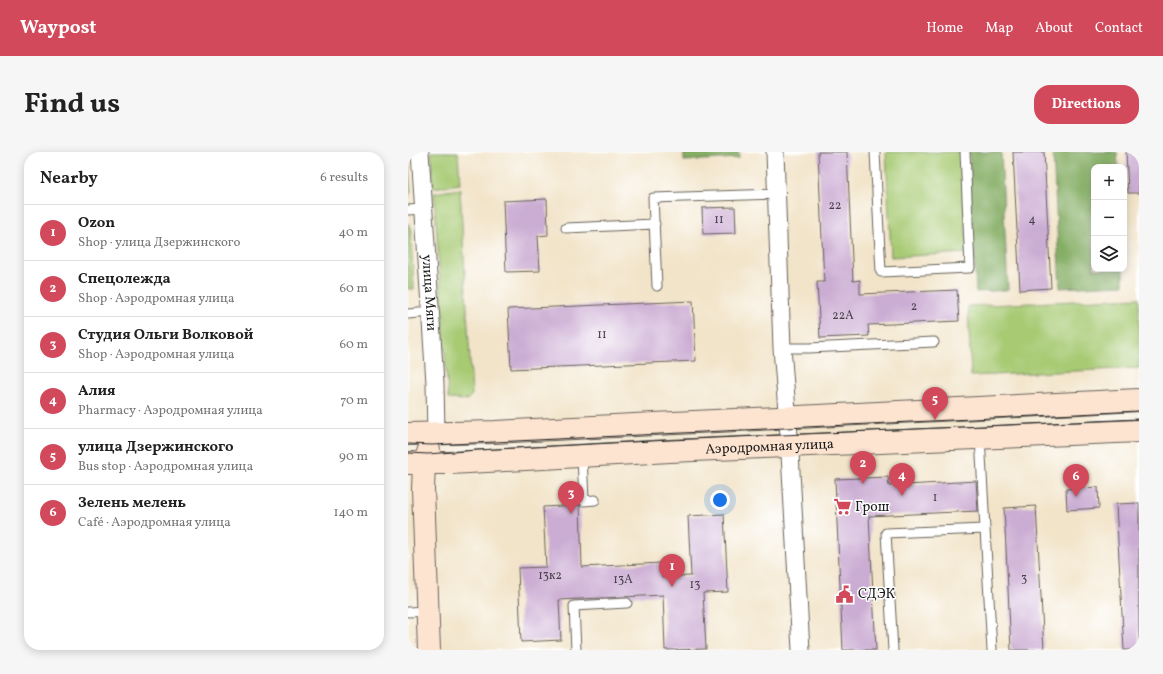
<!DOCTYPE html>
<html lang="en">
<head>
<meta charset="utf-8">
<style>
	:root { --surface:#fff; --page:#f6f6f6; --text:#222; --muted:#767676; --line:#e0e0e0; --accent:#d1495b }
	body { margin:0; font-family:Vollkorn,serif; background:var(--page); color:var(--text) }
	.controls { position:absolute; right:12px; top:12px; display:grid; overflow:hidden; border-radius:8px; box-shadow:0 2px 10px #0003 }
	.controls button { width:36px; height:36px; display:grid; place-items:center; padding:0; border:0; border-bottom:1px solid var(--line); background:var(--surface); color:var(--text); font:20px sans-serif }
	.you { position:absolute; left:312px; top:348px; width:14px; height:14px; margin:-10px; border:3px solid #fff; border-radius:50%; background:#1a73e8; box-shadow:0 0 0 6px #1a73e833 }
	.badge { display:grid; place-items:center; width:26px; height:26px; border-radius:50%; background:var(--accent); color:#fff; font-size:13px; font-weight:700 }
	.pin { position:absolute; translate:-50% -33px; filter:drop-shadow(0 1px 2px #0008) }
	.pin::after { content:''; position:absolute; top:21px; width:14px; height:12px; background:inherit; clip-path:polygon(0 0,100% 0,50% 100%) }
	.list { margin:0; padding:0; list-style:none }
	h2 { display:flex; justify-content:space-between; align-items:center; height:52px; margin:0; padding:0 16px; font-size:17px }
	h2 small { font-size:13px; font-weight:400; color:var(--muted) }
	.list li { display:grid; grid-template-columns:26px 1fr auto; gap:12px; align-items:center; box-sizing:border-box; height:56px; padding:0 16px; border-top:1px solid var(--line) }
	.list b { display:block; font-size:15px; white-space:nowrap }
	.list p { margin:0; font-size:13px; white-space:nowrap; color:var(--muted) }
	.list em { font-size:13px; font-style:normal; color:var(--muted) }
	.icon { flex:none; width:22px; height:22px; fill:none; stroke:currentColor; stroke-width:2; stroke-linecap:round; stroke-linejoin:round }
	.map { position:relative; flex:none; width:731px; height:498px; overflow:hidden; border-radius:16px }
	header { display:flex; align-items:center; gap:24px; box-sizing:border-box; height:56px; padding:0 20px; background:var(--accent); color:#fff }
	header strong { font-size:19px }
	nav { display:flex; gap:22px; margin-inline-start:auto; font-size:14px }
	.intro { display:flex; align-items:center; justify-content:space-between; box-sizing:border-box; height:96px; padding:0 24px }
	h1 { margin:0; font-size:28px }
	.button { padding:10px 18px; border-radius:16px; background:var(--accent); color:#fff; font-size:14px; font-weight:700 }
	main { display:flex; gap:24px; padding:0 24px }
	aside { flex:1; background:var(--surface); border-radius:16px; box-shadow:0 2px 10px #0003 }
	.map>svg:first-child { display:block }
	.green { fill:#a7ca73; stroke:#627348 }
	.forest { fill:#85ae65; stroke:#506540 }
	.building { fill:#cbacd3 }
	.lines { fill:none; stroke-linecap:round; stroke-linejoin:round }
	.lane-casing { stroke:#676259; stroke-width:11 }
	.street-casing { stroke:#676259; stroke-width:19 }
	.secondary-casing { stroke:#676259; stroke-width:24 }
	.lane { stroke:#fff; stroke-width:9 }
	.street { stroke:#fff; stroke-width:17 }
	.secondary { stroke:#fde4d1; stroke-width:22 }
	.tram { stroke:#1c1c1c; stroke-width:1 }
	.labels { text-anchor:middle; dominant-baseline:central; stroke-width:3; stroke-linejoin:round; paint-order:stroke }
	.number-label { font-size:12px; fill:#48404a }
	.street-label { font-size:14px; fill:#1c1c1c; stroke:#fff }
	.poi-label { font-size:14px; fill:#1c1c1c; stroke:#fff; text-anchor:start }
</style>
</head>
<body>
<header>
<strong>Waypost</strong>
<nav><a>Home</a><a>Map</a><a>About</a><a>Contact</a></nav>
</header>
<div class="intro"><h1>Find us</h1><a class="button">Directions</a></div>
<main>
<aside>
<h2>Nearby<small>6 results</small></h2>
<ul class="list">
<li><span class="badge">1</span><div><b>Ozon</b><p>Shop · улица Дзержинского</p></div><em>40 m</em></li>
<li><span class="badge">2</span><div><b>Спецолежда</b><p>Shop · Аэродромная улица</p></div><em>60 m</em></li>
<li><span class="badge">3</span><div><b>Студия Ольги Волковой</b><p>Shop · Аэродромная улица</p></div><em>60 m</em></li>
<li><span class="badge">4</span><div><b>Алия</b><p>Pharmacy · Аэродромная улица</p></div><em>70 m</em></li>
<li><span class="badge">5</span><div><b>улица Дзержинского</b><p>Bus stop · Аэродромная улица</p></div><em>90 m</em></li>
<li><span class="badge">6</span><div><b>Зелень мелень</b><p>Café · Аэродромная улица</p></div><em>140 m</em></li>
</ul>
</aside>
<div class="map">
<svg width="731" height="498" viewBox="0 0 731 498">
	<rect width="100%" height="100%" fill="#fff"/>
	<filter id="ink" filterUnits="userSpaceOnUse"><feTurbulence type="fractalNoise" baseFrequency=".025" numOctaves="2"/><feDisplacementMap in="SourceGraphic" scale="8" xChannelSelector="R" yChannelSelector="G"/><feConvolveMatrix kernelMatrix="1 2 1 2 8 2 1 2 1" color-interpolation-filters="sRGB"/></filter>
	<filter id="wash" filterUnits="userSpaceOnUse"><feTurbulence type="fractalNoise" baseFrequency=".012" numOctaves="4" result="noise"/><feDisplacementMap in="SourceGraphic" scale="16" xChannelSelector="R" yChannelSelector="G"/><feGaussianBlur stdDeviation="0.9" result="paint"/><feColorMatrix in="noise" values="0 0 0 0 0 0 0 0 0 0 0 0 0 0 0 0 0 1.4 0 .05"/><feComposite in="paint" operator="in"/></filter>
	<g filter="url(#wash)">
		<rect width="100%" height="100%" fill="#f2e4c9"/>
		<path class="green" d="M 0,0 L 3,39 L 0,46 Z
			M 23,0 L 50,0 L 52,32 L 25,36 Z
			M 478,0 L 554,0 L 559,101 L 483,105 Z
			M 52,37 L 64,243 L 59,248 L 40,247 L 26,41 Z
			M 0,71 L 3,78 L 3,86 L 6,137 L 0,137 Z
			M 731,146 L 731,216 L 563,224 L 560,154 Z"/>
		<path class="forest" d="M 276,0 L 331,0 L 331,6 L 276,9 Z
			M 561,0 L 593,0 L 600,138 L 568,140 Z
			M 645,0 L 709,0 L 710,15 L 686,15 L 686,117 L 715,117 L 715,133 L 652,136 Z"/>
		<g id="blocks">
			<path class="building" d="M 410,0 L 439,0 L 445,129 L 452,128 L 452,142 L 549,138 L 551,169 L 460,173 L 461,184 L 412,186 L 409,130 L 416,130 Z
				M 605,0 L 636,0 L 643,136 L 612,138 Z
				M 718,0 L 731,0 L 731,41 L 720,41 Z
				M 139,47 L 140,83 L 130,84 L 132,119 L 98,120 L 95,49 Z
				M 327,55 L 328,81 L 295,82 L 294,56 Z
				M 285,149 L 288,209 L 103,217 L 100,157 Z
				M 480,325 L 481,334 L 568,329 L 570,359 L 461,364 L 468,498 L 435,498 L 427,327 Z
				M 690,335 L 691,356 L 659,358 L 658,337 Z
				M 731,351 L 731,498 L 716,498 L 708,352 Z
				M 172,353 L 174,415 L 253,411 L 254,425 L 283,424 L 280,364 L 316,362 L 320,440 L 295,441 L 298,497 L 257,498 L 255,443 L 151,448 L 153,488 L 113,490 L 110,416 L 138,415 L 135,355 Z
				M 628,354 L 636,498 L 603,498 L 596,356 Z"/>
		</g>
	</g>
	<g filter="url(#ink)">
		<use href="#blocks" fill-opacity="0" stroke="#676259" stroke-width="1"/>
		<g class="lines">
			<defs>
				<path id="lane" d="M 467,0 L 473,120 L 562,116 L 557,0
					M 0,58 L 16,57
					M 158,76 L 247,72
					M 249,134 L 245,46 L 369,42
					M 0,162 L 22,160
					M 374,196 L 401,196 L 526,190
					M 572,285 L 577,377
					M 174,304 L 176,349 L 187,348
					M 0,460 L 19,459
					M 168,498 L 166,454 L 219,451
					M 485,498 L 478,381 L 577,377 L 584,498"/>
				<g id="street">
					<path id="s1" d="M 12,0 L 27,231 L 28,282"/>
					<path d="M 367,0 L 374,196 L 381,284 L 393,498"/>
				</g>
				<g id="secondary">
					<path d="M 0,282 L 87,280 L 731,248"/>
					<path id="s2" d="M 0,311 L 42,311 L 262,299 L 731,279"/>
					<path d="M 21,498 L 15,337 L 16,312 L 21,298"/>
				</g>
			</defs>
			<use href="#lane" class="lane-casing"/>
			<use href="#street" class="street-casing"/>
			<use href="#secondary" class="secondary-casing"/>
			<use href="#lane" class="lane"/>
			<use href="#street" class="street"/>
			<use href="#secondary" class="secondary"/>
			<path class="tram" d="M 0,292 L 24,293 L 731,259
				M 0,301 L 20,302 L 69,298 L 262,288 L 731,267"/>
		</g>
	</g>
	<defs>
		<symbol id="supermarket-bare" viewBox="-9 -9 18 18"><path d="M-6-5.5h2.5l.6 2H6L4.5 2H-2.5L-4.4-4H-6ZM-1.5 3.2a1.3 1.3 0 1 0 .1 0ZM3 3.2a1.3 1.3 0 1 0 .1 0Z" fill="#d1495b" stroke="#fff" stroke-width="2.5" paint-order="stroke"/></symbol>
		<symbol id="civic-bare" viewBox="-9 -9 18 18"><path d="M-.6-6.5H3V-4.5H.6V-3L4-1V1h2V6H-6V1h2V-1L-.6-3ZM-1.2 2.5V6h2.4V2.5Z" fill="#d1495b" stroke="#fff" stroke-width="2.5" paint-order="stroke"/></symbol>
	</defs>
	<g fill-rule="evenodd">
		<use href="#supermarket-bare" x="422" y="342" width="25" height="25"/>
		<use href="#civic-bare" x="424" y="430" width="25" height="25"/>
	</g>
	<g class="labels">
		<g class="number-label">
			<text x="427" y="54">22</text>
			<text x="311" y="68">11</text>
			<text x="624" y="68">4</text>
			<text x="506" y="155">2</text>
			<text x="435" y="164">22А</text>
			<text x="194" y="183">11</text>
			<text x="527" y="346">1</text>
			<text x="142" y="424">13к2</text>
			<text x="616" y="427">3</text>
			<text x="215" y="428">13А</text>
			<text x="287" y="433">13</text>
		</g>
		<g class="street-label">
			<text stroke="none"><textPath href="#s1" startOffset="141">улица Мяги</textPath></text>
			<text stroke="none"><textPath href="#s2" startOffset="362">Аэродромная улица</textPath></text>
		</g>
		<g class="poi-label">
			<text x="447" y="355">Грош</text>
			<text x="450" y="442">СДЭК</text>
		</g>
	</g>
</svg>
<div class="controls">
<button>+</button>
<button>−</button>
<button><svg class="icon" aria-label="layers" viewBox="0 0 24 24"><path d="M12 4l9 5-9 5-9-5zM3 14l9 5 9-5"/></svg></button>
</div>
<div class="you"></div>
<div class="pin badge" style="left:264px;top:435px">1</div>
<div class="pin badge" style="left:455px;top:332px">2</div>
<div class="pin badge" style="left:163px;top:362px">3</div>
<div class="pin badge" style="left:494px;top:344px">4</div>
<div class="pin badge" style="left:527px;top:268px">5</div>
<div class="pin badge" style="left:668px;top:345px">6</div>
</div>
</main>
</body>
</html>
